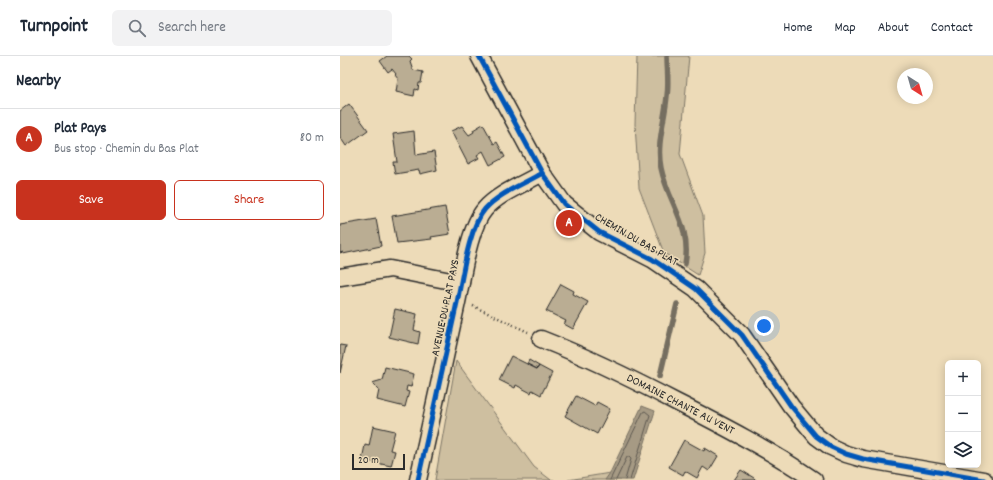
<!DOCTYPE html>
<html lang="en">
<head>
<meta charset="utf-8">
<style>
	:root { --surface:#fff; --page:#f2f2f3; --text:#1f2937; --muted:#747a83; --line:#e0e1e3; --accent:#c8321e }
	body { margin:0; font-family:Dekko,sans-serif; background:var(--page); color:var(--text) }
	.controls { position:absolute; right:12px; bottom:12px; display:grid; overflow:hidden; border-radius:6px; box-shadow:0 2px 10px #0003 }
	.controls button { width:36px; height:36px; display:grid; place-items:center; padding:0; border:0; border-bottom:1px solid var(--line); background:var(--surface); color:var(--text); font:20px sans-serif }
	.compass { position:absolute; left:557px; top:12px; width:36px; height:36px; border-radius:50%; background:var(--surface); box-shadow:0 2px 10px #0003; rotate:143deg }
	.scale { position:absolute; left:12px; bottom:10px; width:53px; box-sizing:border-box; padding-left:4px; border:2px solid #2b2b2b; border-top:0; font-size:11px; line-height:14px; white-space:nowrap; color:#2b2b2b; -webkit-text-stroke:3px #eddbb8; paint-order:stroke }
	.you { position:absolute; left:424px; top:270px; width:14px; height:14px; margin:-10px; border:3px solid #fff; border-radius:50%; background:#1a73e8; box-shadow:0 0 0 6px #1a73e833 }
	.badge { display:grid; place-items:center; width:26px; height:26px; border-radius:50%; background:var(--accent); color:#fff; font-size:13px; font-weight:700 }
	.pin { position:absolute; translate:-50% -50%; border:2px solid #fff; box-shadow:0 1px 4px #0006 }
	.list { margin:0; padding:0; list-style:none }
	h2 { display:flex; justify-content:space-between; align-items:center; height:52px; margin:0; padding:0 16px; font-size:17px }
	h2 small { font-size:13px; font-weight:400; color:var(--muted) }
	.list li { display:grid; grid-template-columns:26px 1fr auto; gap:12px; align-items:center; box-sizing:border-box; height:60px; padding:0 16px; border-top:1px solid var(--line) }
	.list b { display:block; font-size:15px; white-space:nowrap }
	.list p { margin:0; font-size:13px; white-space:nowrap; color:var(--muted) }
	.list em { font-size:13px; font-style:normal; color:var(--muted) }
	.actions { display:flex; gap:8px; padding:12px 16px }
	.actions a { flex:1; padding:9px 0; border:1px solid var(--accent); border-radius:6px; text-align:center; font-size:14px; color:var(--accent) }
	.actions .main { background:var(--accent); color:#fff }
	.icon { flex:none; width:22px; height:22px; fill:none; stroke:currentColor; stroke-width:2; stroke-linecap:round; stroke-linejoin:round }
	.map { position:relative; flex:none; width:653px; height:424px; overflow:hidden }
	header { display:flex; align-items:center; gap:24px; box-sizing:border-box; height:56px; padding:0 20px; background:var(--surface); border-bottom:1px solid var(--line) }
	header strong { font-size:19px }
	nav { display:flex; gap:22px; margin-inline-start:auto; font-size:14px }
	.search { width:280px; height:36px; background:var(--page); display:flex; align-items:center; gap:10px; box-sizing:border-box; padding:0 14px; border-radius:6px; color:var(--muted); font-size:15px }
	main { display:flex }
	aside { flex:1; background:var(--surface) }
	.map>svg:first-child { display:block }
	.green { fill:#cebfa0; stroke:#7c7566 }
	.water { fill:#a69a84; stroke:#756e60 }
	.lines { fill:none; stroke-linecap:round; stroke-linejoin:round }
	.shore { stroke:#5c574f; stroke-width:1 }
	.stream { stroke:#756e60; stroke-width:5.5 }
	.building { fill:#baad93; stroke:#2b2b2b }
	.street-casing { stroke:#2b2b2b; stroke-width:19 }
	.path { stroke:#2b2b2b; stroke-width:2.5; stroke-dasharray:1 3; stroke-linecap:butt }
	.street { stroke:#eddbb8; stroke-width:16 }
	.cycleway-casing { stroke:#eddbb8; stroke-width:8 }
	.cycleway { stroke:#0057b8; stroke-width:5 }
	.labels { text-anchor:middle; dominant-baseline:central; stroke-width:3; stroke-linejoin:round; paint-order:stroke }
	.street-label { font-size:12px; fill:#2b2b2b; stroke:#eddbb8 }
</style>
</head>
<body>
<header>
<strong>Turnpoint</strong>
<div class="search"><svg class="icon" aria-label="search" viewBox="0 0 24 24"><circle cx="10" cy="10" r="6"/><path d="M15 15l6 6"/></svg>Search here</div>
<nav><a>Home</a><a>Map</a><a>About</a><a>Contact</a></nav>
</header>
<main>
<aside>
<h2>Nearby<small></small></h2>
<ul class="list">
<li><span class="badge">A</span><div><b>Plat Pays</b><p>Bus stop · Chemin du Bas Plat</p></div><em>80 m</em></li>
</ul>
<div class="actions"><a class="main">Save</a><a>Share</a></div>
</aside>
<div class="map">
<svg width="653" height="424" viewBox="0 0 653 424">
	<rect width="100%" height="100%" fill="#eddbb8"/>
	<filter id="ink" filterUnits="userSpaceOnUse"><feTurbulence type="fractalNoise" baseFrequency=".025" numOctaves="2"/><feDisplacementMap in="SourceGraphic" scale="8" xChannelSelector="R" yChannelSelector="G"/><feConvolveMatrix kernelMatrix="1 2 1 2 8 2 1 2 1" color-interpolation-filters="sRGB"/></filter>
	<g filter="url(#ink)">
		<path class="green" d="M 297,0 L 349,0 L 340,98 L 363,160 L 365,197 L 358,219 L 324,197 L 299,132 L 295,68 Z
			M 116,305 L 194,411 L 211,424 L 214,424 L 95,424 Z
			M 270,417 L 281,424 L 228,424 Z"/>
		<path class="water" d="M 302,350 L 315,355 L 293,424 L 265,424 L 270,417 Z"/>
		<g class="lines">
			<path class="shore" d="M 270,424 L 303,356 L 305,355 L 310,359 L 290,424
				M 276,424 L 287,401 L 289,401 L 291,403 L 285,424"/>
			<path class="stream" d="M 327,0 C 327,13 329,27 327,40 C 325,64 316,88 321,112 C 328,147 352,170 345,208
				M 320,320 L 337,248"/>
		</g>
		<path class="building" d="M 47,0 L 69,0 L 72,3 L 70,5 L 73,14 L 83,16 L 81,27 L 79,27 L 78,34 L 75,33 L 74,40 L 56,36 L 58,23 L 55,19 L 56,18 L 52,13 L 48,16 L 40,5 Z
			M 9,48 L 28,74 L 6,90 L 0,81 L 0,55 Z
			M 143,68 L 154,88 L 157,86 L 165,101 L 150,109 L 143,95 L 137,99 L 139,102 L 128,108 L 111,75 L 122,70 L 129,79 L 134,76 L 133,74 Z
			M 74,75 L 76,99 L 94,96 L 97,114 L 80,118 L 79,114 L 55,118 L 53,106 L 57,106 L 53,78 Z
			M 105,151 L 110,178 L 91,181 L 92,183 L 57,187 L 52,160 Z
			M 36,163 L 41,190 L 3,198 L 3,196 L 0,197 L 0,169 Z
			M 221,228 L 234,235 L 233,238 L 248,246 L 233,273 L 224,268 L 226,265 L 206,255 Z
			M 55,253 L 77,258 L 74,274 L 80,276 L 78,288 L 49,281 Z
			M 0,289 L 6,290 L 0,317 Z
			M 171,300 L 197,313 L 199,310 L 212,317 L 201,339 L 192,334 L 191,337 L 176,329 L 175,332 L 159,324 Z
			M 189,304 L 199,310 L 197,313 L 187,308 Z
			M 45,311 L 74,318 L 71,331 L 67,330 L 66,335 L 69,336 L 65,351 L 37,344 L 39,334 L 32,327 L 42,324 Z
			M 236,340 L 255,350 L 257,346 L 270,353 L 257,378 L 225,360 Z
			M 33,370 L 55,375 L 50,394 L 55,395 L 51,410 L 22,404 L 25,389 L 29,390 Z
			M 344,384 L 364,395 L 365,392 L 378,400 L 369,415 L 363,411 L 357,422 L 345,415 L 343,419 L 329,411 Z
			M 401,414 L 414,422 L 416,424 L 394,424 Z"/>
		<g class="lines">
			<defs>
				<g id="street">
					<path d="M 139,0 L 202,117 L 224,148 L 259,176 L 312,203 L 356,233 L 402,279 L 451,350 L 476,380 L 491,391 L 506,398 L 523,403 L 644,424"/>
					<path d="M 0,221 L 50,213 L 121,227"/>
					<path id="s1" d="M 201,283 C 247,301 292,323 336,346 C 384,370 430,394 474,424"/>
					<path d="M 78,424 C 91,366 103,309 116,251 C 122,225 128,172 145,153 C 159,137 184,128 202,117"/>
				</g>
			</defs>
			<use href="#street" class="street-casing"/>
			<path class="path" d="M 133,250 L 188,276"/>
			<use href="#street" class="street"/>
			<defs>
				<path id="cycleway" d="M 139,0 L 202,117 L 224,148 L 259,176 L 312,203 L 356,233 L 402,279 L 451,350 L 476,380 L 491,391 L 506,398 L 523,403 L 644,424
					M 78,424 C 91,366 103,309 116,251 C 122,225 128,172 145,153 C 159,137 184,128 202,117"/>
			</defs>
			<use href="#cycleway" class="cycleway-casing"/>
			<use href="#cycleway" class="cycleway"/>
		</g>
	</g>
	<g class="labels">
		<g class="street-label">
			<text transform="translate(296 184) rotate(30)">CHEMIN DU BAS PLAT</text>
			<text transform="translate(106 252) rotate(-78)">AVENUE DU PLAT PAYS</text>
			<text stroke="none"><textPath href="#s1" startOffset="154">DOMAINE CHANTE AU VENT</textPath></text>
		</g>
	</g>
</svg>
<div class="controls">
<button>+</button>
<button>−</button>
<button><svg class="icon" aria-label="layers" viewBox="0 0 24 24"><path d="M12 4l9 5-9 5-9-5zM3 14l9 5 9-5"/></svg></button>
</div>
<svg class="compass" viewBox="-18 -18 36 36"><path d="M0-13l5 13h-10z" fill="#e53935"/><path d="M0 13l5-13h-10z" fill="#747a83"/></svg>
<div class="scale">20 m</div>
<div class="you"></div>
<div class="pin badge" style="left:229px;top:167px">A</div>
</div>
</main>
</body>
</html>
